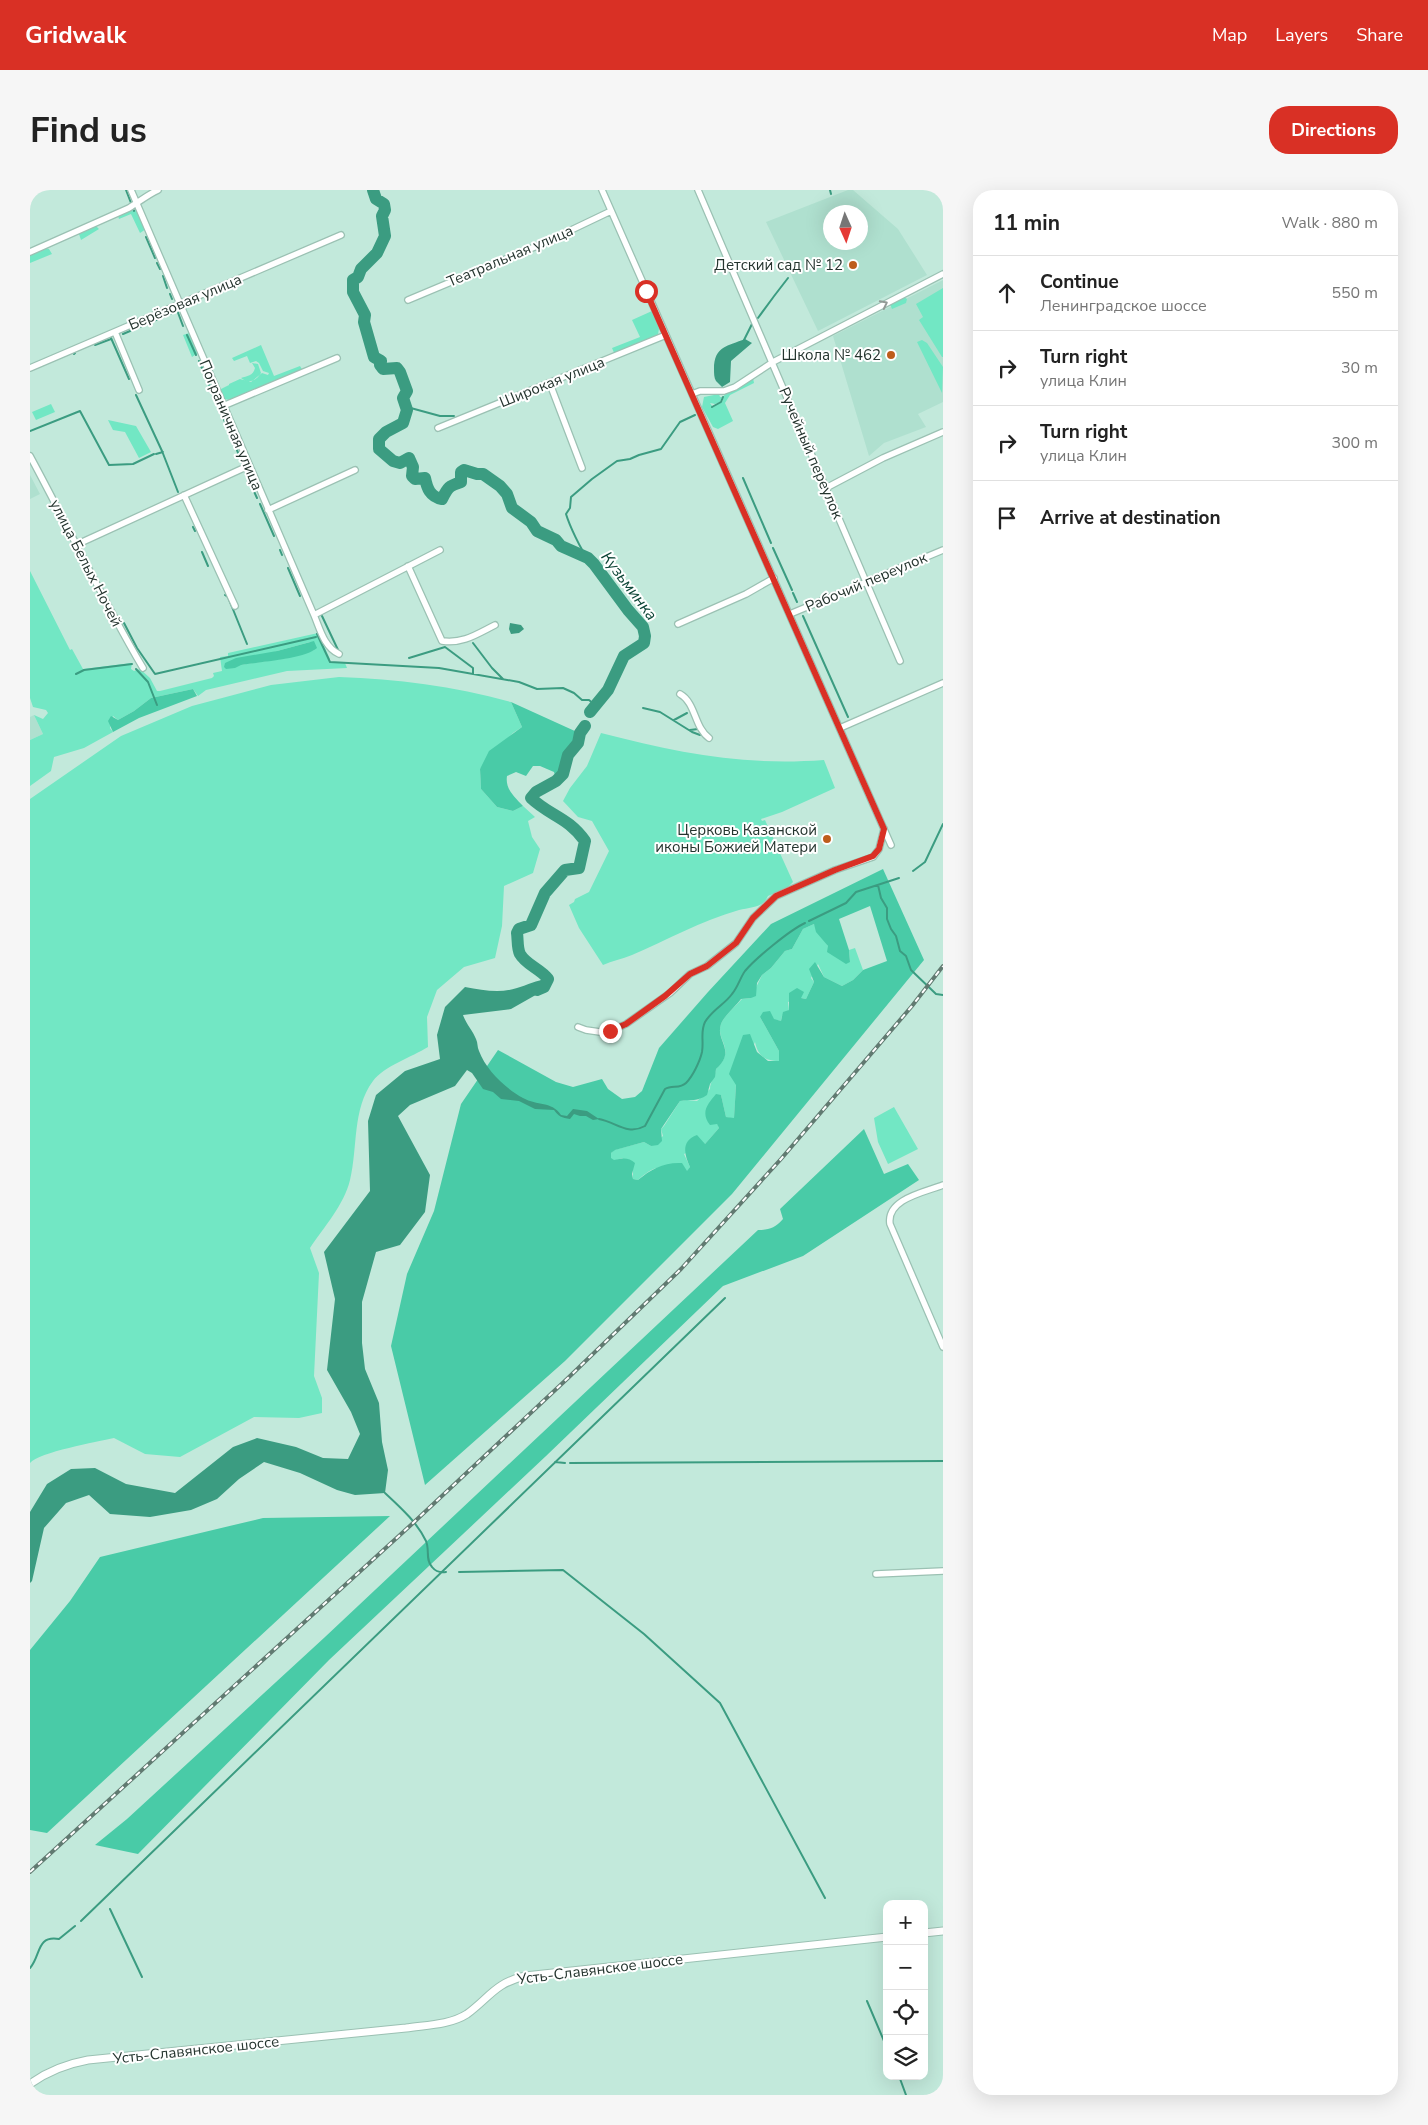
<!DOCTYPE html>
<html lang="en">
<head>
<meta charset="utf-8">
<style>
	:root { --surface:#fff; --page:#f6f6f6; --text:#222; --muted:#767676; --line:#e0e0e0; --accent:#d93025 }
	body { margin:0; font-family:"Nunito Sans",sans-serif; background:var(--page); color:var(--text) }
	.controls { position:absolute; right:15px; bottom:15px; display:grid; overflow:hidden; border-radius:10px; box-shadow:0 5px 20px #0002 }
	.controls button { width:45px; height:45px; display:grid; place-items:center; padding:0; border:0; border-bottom:1px solid var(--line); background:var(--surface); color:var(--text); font:25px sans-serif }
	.compass { position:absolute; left:793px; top:15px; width:45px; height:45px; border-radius:50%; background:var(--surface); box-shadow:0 5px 20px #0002; rotate:177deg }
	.stop { position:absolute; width:15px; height:15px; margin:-11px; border:4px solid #d93025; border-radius:50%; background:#fff }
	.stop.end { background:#d93025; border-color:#fff; box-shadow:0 1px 5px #0008 }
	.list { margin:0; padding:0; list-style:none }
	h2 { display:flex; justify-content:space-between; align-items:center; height:65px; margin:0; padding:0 20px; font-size:21px }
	h2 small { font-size:16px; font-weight:400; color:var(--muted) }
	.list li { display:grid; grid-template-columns:32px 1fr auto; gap:15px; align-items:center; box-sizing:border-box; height:75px; padding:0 20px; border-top:1px solid var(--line) }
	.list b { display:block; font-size:19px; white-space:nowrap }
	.list p { margin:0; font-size:16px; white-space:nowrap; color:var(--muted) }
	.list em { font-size:16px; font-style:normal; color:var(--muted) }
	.icon { flex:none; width:28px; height:28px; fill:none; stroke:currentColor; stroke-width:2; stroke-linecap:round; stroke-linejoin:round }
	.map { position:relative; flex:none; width:913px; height:1905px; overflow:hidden; border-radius:20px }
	header { display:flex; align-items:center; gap:30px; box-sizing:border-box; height:70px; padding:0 25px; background:var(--accent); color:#fff }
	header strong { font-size:24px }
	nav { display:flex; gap:28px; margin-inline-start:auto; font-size:18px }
	.intro { display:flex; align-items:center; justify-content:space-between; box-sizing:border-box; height:120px; padding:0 30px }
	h1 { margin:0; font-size:35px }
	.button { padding:12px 22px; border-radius:20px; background:var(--accent); color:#fff; font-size:18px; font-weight:700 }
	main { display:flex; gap:30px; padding:0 30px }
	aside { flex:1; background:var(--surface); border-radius:20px; box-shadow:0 5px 20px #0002 }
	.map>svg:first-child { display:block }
	.built { fill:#afe0cf; fill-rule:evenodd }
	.green { fill:#72e7c4; fill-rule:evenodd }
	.forest { fill:#49cba7; fill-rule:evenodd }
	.water { fill:#3b9c81 }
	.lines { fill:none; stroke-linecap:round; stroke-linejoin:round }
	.stream { stroke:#3b9c81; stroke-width:2 }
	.river { stroke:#3b9c81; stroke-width:12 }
	.minor-casing { stroke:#9bc1b3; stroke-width:8 }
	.tertiary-casing { stroke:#9bc1b3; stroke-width:9 }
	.minor { stroke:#fff; stroke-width:5.5 }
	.tertiary { stroke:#fff; stroke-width:7 }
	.rail-casing { stroke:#617a71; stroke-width:4 }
	.rail { stroke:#fff; stroke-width:2; stroke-dasharray:5.5; stroke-linecap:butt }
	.oneway { stroke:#929a96 }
	.route { stroke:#d93025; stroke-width:6 }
	.poi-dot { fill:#be5d1c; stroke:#fff; stroke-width:2 }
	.labels { text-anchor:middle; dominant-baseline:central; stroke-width:4; stroke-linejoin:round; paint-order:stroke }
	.street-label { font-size:15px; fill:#24342e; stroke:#fff }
	.poi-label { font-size:15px; fill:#24342e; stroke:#fff; text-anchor:end }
	.water-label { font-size:16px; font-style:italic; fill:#0e4637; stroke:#fff }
</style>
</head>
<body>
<header>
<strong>Gridwalk</strong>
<nav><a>Map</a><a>Layers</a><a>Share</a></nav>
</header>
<div class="intro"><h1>Find us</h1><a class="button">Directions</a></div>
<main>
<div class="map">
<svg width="913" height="1905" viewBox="0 0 913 1905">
	<rect width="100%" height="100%" fill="#c2e9db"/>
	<path class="built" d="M 818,0 L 823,0 L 868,39 L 897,85 L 788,141 L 736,32 ZM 831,22 L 831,52 L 801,52 L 801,22 Z
		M 913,90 L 913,212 L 888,224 L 896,237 L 854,253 L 839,266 L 803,146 Z
		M 0,285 L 10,304 L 0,309 Z
		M 4,525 L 13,544 L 0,550 L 0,527 Z"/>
	<path class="green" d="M 101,19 L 107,19 L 116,39 L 110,43 L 101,24 L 89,29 L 88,26 Z
		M 66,36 L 69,39 L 51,50 L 49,44 Z
		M 16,58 L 19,59 L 22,64 L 0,73 L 0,65 Z
		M 913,98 L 913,167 L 912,167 L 889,130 L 893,127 L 886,114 Z
		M 874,107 L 877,109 L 876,113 L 862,119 L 860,114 Z
		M 622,121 L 629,138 L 628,145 L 585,165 L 582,158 L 610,147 L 602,130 Z
		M 159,143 L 168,163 L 162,167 L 153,145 Z
		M 892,150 L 897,153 L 913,177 L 912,203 L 887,152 Z
		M 231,155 L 244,186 L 270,176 L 273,181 L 201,210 L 193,209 L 189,201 L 191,199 L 199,195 L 199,194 L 210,189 L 221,192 L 232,183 L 238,185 L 239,183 L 233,181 L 229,173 L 226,171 L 220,173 L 217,166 L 204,171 L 202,168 Z
		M 222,173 L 228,174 L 231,183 C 226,191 219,194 211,188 C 217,186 223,186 225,178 Z
		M 723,188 L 724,193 L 700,205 L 695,213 L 703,231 L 688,239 L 683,237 L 672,217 L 674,207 L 689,204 L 690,207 L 692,207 L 690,212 L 685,214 L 680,213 L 683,217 L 692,212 L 695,203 Z
		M 21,214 L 25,222 L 6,230 L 2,222 Z
		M 78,230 L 106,236 L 121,262 L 109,268 L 95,242 L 83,240 Z
		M 0,381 L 40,460 L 42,459 L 53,479 L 102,473 L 101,479 L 104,481 L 110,479 L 120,488 L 127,501 L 130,501 L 182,488 L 184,486 L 183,483 L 192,481 L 190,467 L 198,466 L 198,463 L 288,443 L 300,469 L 299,472 L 315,473 L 317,478 L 257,481 L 176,500 L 168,506 L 163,499 L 121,508 L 104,521 L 88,530 L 83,526 L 80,538 L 83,542 L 54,558 L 24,567 L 21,581 L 0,596 L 0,550 L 13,544 L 4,525 L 13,529 L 18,523 L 16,520 L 3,517 L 0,508 ZM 280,452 L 284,460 L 257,468 L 210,475 L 247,461 Z
		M 309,487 C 367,489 424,496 481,512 L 492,537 L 483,543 L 450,579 L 451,599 L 467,617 L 483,621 L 493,616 L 505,627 L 498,631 L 502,647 L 510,659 L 503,683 L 474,696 L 472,736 L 465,768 L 434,777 L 407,800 L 397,827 L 398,857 C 382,867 354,876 343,891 C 322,919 328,957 320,990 C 314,1015 294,1037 280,1058 L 289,1083 L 284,1186 L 292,1208 L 292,1223 L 269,1228 L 224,1227 L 150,1267 L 115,1264 L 84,1248 C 67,1252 9,1262 0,1273 L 0,609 L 91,546 L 162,516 L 241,495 Z
		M 571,543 C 648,563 713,576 794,570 L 805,598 L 752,622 L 731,629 L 732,631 L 735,630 L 763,692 L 758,697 L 738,706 C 733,718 720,717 709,720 C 671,731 637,750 602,765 C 592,769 582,771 573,775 L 549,738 L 539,715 L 544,712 L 545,709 L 559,702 L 579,661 L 562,631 L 548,627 L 533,611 L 540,598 L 557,576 Z
		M 784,734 L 798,756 L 820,772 L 819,760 L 825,758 L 833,780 L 823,790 L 812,796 L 794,787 L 788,774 L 781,788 L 784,792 L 776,809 L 771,808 L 758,812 L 759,820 L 752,826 L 751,831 L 730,827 L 749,861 L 749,871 C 735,871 728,866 725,852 L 706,894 L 704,929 L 696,927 L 691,905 L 687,933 L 689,938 L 675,954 L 654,964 L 660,977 L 657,982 C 632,977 628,972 608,990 L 603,989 L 603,979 L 592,968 L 584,971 L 581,969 L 581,963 L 584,960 L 614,952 L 621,956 L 633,946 L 631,939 L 634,936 L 650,911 L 657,910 L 667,911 L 680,899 C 680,892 685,887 686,879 C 707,859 685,850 691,834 C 694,826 706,816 712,809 L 721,808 L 732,785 L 741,778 L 755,761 L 762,759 L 773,739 Z
		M 864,917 L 888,959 L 858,974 L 848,952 L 844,928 Z"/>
	<path class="forest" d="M 284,451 L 287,458 C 275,469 228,472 211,475 L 205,478 L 196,479 L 194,477 L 195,473 L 206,468 L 247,461 Z
		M 163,499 L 167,506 L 109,528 L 83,542 L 78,531 L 81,526 L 88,530 L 104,521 L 121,508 Z
		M 481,512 L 547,542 C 546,552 539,557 536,565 C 533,575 533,581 526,589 L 524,582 L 510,576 L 503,576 L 496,586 L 486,582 L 477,586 C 475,599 484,606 493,616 L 483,621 L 467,617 L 451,599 L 450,579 L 459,561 L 492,537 Z
		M 853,679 L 894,770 L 702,1004 L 535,1171 L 395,1295 L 361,1156 L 377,1084 L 404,1021 L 431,914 L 468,860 L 526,892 L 543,897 L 572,889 L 578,899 L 592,909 L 605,907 L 612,901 L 629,858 L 678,802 L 741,734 ZM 840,716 L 857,771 L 833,780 L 823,790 L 812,796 L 794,787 L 785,772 L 779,779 L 784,792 L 776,809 L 771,808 L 774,802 L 767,798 L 759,803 L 759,820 L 753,822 L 751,831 L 744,829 L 740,821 L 733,822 L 730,827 L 749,861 L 749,871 L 738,871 L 727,862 L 720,844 L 713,845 L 699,884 L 706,895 L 704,928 L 696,927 L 691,905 L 686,904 C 678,914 670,922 680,935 L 687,934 L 689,938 L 675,954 L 667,945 C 651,951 654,964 660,977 L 657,981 L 652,973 C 634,972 621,979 608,990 L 603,989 L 602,984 L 605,973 C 599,967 592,968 584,970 L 581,968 L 581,963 L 585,960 L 614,952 L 621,956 L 628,955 L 632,951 L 631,939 L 650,911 C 661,909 667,912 677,905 L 680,894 L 685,887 L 686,879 C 707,860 685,851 691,834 C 694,826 706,816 711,809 L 721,808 L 726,806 L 727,793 L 732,785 L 741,778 L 755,761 L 762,759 L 773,739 L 784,734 L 786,742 L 798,756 L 797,762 L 816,774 L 820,772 L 819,760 L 809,729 Z
		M 834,939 L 854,984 L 878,974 L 889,990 L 773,1066 L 693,1096 L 516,1266 L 299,1470 L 108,1664 L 65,1655 L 97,1629 L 295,1447 L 728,1040 C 739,1040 745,1038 753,1029 L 750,1019 Z
		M 360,1326 L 17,1643 L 0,1640 L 0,1460 L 40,1411 L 70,1367 L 233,1328 Z"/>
	<path class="water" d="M 715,149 L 722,153 L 701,171 L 700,192 L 692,197 C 690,195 688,193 686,191 C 684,188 684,183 684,179 C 684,156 698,156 715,149 Z
		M 480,433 L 491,435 L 494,439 L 489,443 L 481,444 L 479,439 Z
		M 518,789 L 518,798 L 481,819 L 433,825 C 436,834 443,841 446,849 C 448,853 447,857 449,861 C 456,880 476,899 493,908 C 507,916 522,911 531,925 L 537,926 L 543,919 L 557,921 L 569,929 L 563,930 L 556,926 L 550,926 L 544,924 L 540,929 C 532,928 528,926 524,920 L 505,919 L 489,911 L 471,909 L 463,902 L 453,899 L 442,883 L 437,880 L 425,896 L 380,915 L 368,926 L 400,985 L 395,1022 L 370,1055 L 346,1062 L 332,1112 L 332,1153 L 335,1179 L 349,1213 L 352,1252 L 358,1280 L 355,1303 L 325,1305 L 307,1300 L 270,1283 L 234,1272 L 209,1289 L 187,1309 L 161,1320 L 120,1327 L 80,1324 L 59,1305 L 36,1313 L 14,1338 L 2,1391 L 0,1393 L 0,1322 L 17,1294 L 41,1279 L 65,1278 L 96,1294 L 145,1303 L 203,1257 L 227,1248 L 266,1257 L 293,1268 L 318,1269 L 330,1244 L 321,1222 L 297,1180 L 305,1109 L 294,1062 L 340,1001 L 338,931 L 346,905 L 375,881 L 410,869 L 407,845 L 415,817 L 435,797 C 453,800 469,804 487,798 C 498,795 506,790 518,789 Z"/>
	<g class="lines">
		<path class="stream" d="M 96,0 L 101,13
			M 800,0 L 801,4
			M 104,19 L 104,21
			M 116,47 L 125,68
			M 127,73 L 130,79
			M 133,86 L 137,98
			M 140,104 L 142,109
			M 147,120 L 153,136
			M 728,128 C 738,114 747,102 758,88
			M 93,144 L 147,121
			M 157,145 L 166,165
			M 81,148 L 99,189
			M 714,150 L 722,134
			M 65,155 L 81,149
			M 44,164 L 45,163
			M 169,171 L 174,183
			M 176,188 L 187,212
			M 106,205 L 132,261 L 148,302
			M 377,217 L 410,226 L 424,226
			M 682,217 L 691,212 L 693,207
			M 190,220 L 198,239
			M 0,241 L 50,221 L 79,275 L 103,274 L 124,264
			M 201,245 L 203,251
			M 206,258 L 213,274
			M 126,264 L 133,262
			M 215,282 L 227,308
			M 713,288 L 741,353
			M 230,314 L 244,346
			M 163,337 L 165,341
			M 743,358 L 762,400
			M 250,360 L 252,365
			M 172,362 L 178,376
			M 558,368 C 551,361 539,334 536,324 L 540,318 L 541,307 L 562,289 L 587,271 L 600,269 L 609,265 L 631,259 L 650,232 L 665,225
			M 258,378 L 270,406
			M 763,403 L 767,412
			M 195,405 L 198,407 L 217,454
			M 292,426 L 309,462
			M 773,426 L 818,527
			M 94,433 L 107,458 L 125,484 L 286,447
			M 287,444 L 300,472 L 409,478 L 489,492 L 507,499 L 533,498 L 544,503 L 552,510 L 559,510 L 565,515
			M 443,453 L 462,478 L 473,489
			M 379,468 L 415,457 L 443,478 L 443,484
			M 106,479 L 118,492 L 127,515
			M 46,484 L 54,480 L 102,474
			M 613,518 L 630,522 L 662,542 L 670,545
			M 644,530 L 657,523
			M 660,540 L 668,539
			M 883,681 L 895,672 L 913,634
			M 848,695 L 851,708 L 857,718 L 857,729 L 861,739 L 866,746 L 870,761 L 876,766 L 881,780 L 906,804 L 913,805
			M 779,731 L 816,713 L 826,702 L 869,688
			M 569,929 C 586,932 597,946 615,936 L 635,899 C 642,895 650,899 656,893 C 663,886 670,871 672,862 C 674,851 670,842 675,832 C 682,820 695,814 702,804 C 708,797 710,788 715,781 C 726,768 760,740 775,733
			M 525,1272 L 535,1273
			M 540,1273 L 913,1271
			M 355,1303 C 370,1317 387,1332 396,1351 C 400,1361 395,1369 402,1377 C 406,1382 410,1383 416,1382
			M 429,1382 L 533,1380 L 614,1444 L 690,1513 L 795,1708
			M 80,1719 L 112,1787
			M 51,1731 L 695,1108
			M 0,1778 C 11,1766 6,1745 29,1749 L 45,1736
			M 837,1811 L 857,1858
			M 869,1886 L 876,1905"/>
		<path class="river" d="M 343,0 L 346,9 L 354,14 L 355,20 L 352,26 L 355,46 L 347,63 L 331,79 L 328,87 L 323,90 L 323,102 L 335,125 L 334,132 L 344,167 L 351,171 L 350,175 L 353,179 L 367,178 L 370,182 L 377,201 L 373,208 L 377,220 L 373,233 L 356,242 L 349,249 L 349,259 L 363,271 L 370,273 L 379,268 L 383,277 L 382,286 L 385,289 L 395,288 C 397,298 400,307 412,309 C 418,297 419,296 431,292 L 431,282 L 434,280 L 447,284 L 453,284 L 470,296 L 477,304 L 482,318 L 501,332 L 507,341 L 526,350 L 531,356 L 558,368 L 564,374 L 598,420 L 613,437 L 615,446 L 614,453 L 594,466 L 578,500 L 560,522
			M 507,800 L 514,797 L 518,789 C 511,779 496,775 490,764 C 487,758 488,749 487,743 L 489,739 L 501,735 L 515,703 L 535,680 L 549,678 L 555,651 C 538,627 520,626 501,608 L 506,602 L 526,591 L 533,584 L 538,565 L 548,553 L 550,543 L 555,536"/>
		<defs>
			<path id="minor" d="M 101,0 L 284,425 C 290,439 294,457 309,464
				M 572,0 L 861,655
				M 668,0 L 870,471
				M 0,62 L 99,18 C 109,12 117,5 128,0
				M 378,110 L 514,53 L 581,21
				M 85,142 L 109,200
				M 0,178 L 311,45
				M 520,194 L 552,278
				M 662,204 L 670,201 L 694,201 L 705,197 L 743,172 L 913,84
				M 193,216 L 307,168
				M 408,238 L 636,145
				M 0,266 C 38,336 72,409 113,478
				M 796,298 L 853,268 L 913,242
				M 154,305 L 205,416
				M 238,320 L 325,280
				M 48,354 L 218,276
				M 378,376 L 412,451 C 433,454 447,444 465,435
				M 760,424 L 913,360
				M 284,425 L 410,360
				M 648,434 L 716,404 L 744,388
				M 650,504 C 666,513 664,537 679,548
				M 810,538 L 913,493
				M 548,837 L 556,840 L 570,842 L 581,841 L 596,834 L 640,803 L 660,784 L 677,776 L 706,753 L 723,728 L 746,706 L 805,680 L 843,667 L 849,659 L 854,639
				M 913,995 C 895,1002 856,1009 860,1034 L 913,1157
				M 846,1384 L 913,1381"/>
			<path id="tertiary" d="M 894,1743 L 913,1741
				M 0,1894 C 18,1881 36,1874 58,1870 L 376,1838 C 395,1835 420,1835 437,1824 C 459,1808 465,1793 495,1786 L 857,1747"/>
		</defs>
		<use href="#minor" class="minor-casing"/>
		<use href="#tertiary" class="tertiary-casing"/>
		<use href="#minor" class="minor"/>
		<use href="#tertiary" class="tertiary"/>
		<defs>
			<path id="rail" d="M 0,1682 L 382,1334 L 538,1188 L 651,1079 L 751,969 L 882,816 L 913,776"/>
		</defs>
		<use href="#rail" class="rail-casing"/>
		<use href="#rail" class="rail"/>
	</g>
	<defs><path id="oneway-chevron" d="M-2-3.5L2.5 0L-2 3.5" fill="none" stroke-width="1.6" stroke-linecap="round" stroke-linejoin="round" transform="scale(1.25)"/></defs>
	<use class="oneway" href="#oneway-chevron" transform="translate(854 114) rotate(-27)"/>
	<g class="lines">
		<path class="route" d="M 580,841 L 596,834 L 635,806 L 660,784 L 677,776 L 706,753 L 723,728 L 746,706 L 805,680 L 843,666 L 849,659 L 854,639 L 616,101"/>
	</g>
	<g class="poi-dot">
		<circle cx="823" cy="75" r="5"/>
		<circle cx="861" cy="165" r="5"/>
		<circle cx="797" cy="649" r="5"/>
	</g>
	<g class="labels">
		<g class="street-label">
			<text transform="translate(480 66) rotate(-23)">Театральная улица</text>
			<text transform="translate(155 112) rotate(-23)">Берёзовая улица</text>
			<text transform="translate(522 192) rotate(-22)">Широкая улица</text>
			<text transform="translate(201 235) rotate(67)">Пограничная улица</text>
			<text transform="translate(781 263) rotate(67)">Ручейный переулок</text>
			<text transform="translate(56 373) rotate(63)">улица Белых Ночей</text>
			<text transform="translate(836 392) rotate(-23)">Рабочий переулок</text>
			<text transform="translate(570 1779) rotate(-7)">Усть-Славянское шоссе</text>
			<text transform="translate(166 1860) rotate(-6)">Усть-Славянское шоссе</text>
		</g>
		<g class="poi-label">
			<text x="813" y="75">Детский сад № 12</text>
			<text x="851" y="165">Школа № 462</text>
			<text x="787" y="640">Церковь Казанской<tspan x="787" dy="17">иконы Божией Матери</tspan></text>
		</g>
		<g class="water-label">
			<text transform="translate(599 396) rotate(53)">Кузьминка</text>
		</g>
	</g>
</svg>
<div class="controls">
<button>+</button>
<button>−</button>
<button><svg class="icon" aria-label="locate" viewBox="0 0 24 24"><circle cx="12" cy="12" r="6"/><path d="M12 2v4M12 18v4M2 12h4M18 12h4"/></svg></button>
<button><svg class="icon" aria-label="layers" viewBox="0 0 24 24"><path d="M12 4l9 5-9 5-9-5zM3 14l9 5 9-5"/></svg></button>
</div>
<svg class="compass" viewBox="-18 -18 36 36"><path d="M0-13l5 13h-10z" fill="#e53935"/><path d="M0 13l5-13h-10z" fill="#767676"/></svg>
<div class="stop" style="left:616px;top:101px"></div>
<div class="stop end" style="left:580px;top:841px"></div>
</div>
<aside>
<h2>11 min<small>Walk · 880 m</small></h2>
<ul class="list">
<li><svg class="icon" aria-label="ahead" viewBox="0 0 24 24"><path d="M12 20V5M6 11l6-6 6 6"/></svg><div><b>Continue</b><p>Ленинградское шоссе</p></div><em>550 m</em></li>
<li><svg class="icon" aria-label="right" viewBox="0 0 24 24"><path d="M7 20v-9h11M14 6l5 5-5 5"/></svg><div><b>Turn right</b><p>улица Клин</p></div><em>30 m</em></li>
<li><svg class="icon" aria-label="right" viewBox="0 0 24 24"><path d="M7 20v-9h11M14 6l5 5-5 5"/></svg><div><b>Turn right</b><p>улица Клин</p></div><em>300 m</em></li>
<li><svg class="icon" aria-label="arrive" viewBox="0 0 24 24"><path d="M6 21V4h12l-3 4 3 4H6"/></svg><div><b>Arrive at destination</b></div></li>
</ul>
</aside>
</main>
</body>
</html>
